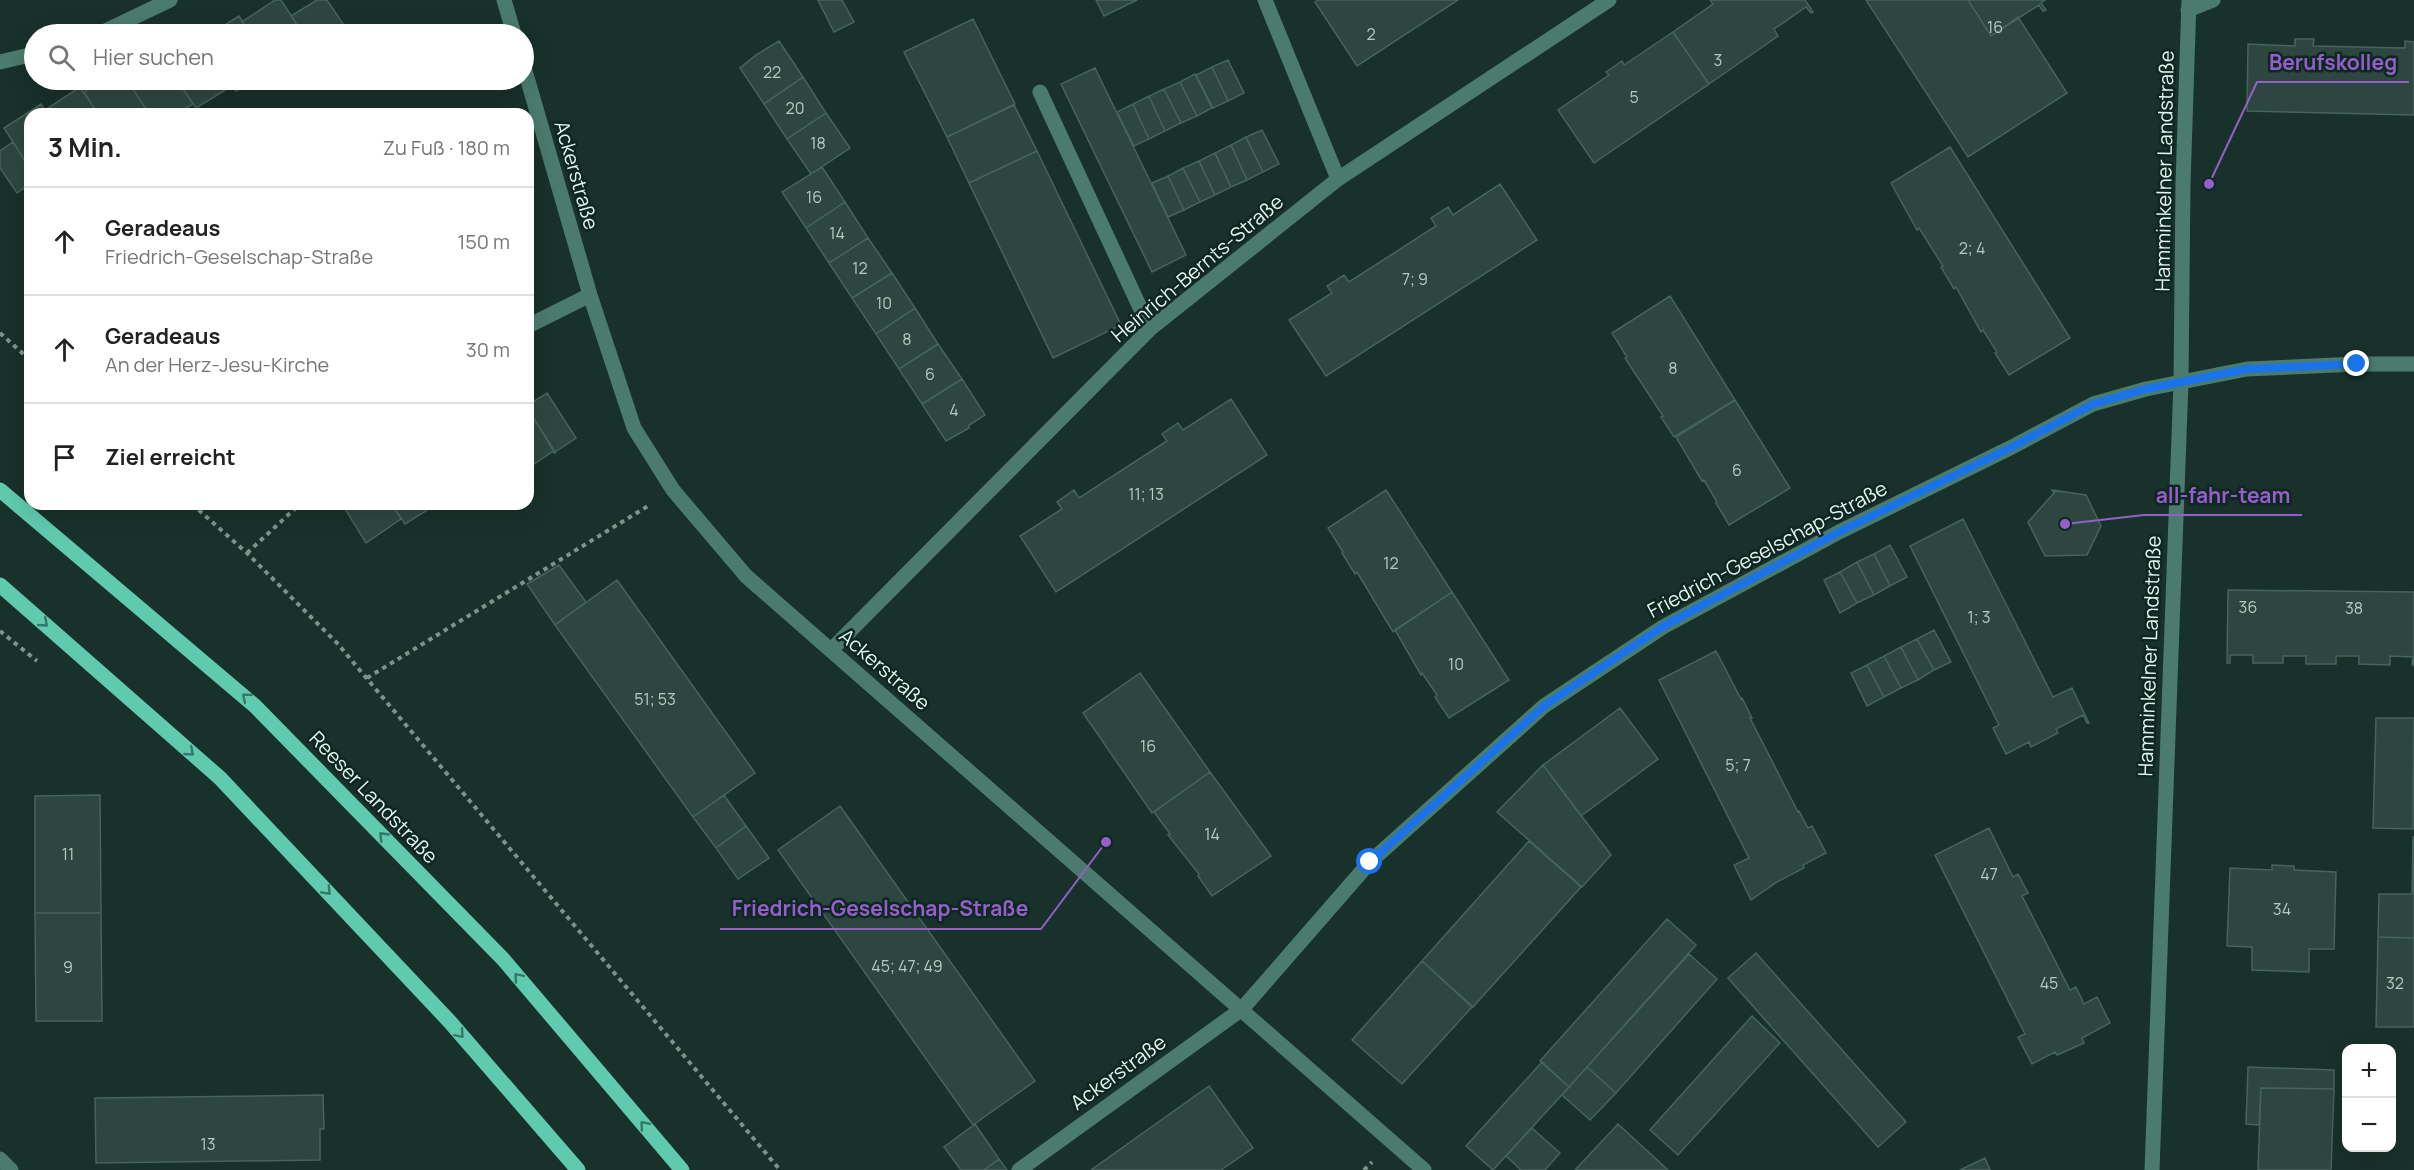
<!DOCTYPE html>
<html lang="de">
<head>
<meta charset="utf-8">
<style>
	:root { --surface:#fff; --page:#f6f6f6; --text:#222; --muted:#767676; --line:#e0e0e0 }
	body { margin:0; font-family:Manrope,sans-serif; background:var(--page); color:var(--text) }
	.controls { position:absolute; right:18px; bottom:18px; display:grid; overflow:hidden; border-radius:12px; box-shadow:0 6px 24px #0002 }
	.controls button { width:54px; height:54px; display:grid; place-items:center; padding:0; border:0; border-bottom:2px solid var(--line); background:var(--surface); color:var(--text); font:30px sans-serif }
	.stop { position:absolute; width:18px; height:18px; margin:-14px; border:4px solid #1a73e8; border-radius:50%; background:#fff }
	.stop.end { background:#1a73e8; border-color:#fff; box-shadow:0 2px 6px #0008 }
	.list { margin:0; padding:0; list-style:none }
	h2 { display:flex; justify-content:space-between; align-items:center; height:78px; margin:0; padding:0 24px; font-size:26px }
	h2 small { font-size:20px; font-weight:400; color:var(--muted) }
	.list li { display:grid; grid-template-columns:39px 1fr auto; gap:18px; align-items:center; box-sizing:border-box; height:108px; padding:0 24px; border-top:2px solid var(--line) }
	.list b { display:block; font-size:22px; white-space:nowrap }
	.list p { margin:0; font-size:20px; white-space:nowrap; color:var(--muted) }
	.list em { font-size:20px; font-style:normal; color:var(--muted) }
	.icon { flex:none; width:33px; height:33px; fill:none; stroke:currentColor; stroke-width:2; stroke-linecap:round; stroke-linejoin:round }
	.map { position:relative; flex:none; width:2414px; height:1170px; overflow:hidden }
	.search { position:absolute; background:var(--surface); box-shadow:0 6px 24px #0002; left:24px; top:24px; width:510px; height:66px; display:flex; align-items:center; gap:15px; box-sizing:border-box; padding:0 21px; border-radius:33px; color:var(--muted); font-size:22px }
	.panel { position:absolute; background:var(--surface); box-shadow:0 6px 24px #0002; left:24px; top:108px; width:510px; height:402px; border-radius:18px }
	.map>svg:first-child { display:block }
	.building { fill:#2d4740; stroke:#48635b; stroke-width:1.5 }
	.lines { fill:none; stroke-linecap:round; stroke-linejoin:round }
	.path { stroke:#7e928c; stroke-width:4; stroke-dasharray:4.5 4.5; stroke-linecap:butt }
	.minor { stroke:#4b7b6e; stroke-width:15 }
	.major { stroke:#60caaf; stroke-width:15 }
	.oneway { stroke:#367868 }
	.route { stroke:#1a73e8; stroke-width:8 }
	.labels { text-anchor:middle; dominant-baseline:central; stroke-width:5; stroke-linejoin:round; paint-order:stroke }
	.number-label { font-size:16px; fill:#b7c9c3 }
	.street-label { font-size:20px; fill:#e5f4ef; stroke:#0d2721 }
	.leader { fill:none; stroke:#965ecb; stroke-width:2 }
	.callout-dot { fill:#965ecb; stroke:#0d2721; stroke-width:2 }
	.callout-label { font-size:21px; text-anchor:middle; font-weight:bold; fill:#965ecb; stroke:#0d2721; stroke-width:5; stroke-linejoin:round; paint-order:stroke }
</style>
</head>
<body>
<div class="map">
<svg width="2414" height="1170" viewBox="0 0 2414 1170">
	<rect width="100%" height="100%" fill="#18312a"/>
	<path class="building" d="M 275,0 L 281,0 L 303,34 L 250,34 L 242,22 Z
		M 317,0 L 327,0 L 350,34 L 303,34 L 291,16 Z
		M 818,0 L 842,0 L 854,22 L 834,32 Z
		M 1096,0 L 1137,0 L 1104,16 Z
		M 1318,0 L 1458,0 L 1357,66 L 1315,2 Z
		M 1710,0 L 1805,0 L 1813,12 L 1811,13 L 1806,7 L 1774,29 L 1778,36 L 1709,84 L 1673,32 L 1713,4 Z
		M 1866,0 L 1968,0 L 1991,36 L 2018,17 L 2067,93 L 1968,157 Z
		M 1968,0 L 2045,0 L 2041,3 L 2046,10 L 2043,11 L 2039,5 L 1991,36 Z
		M 239,16 L 250,34 L 210,34 Z
		M 973,19 L 1015,104 L 947,137 L 904,52 Z
		M 1673,32 L 1709,84 L 1594,163 L 1558,110 L 1609,75 L 1606,72 L 1622,61 L 1624,65 Z
		M 2295,39 L 2314,39 L 2313,46 L 2405,48 L 2405,41 L 2414,42 L 2414,115 L 2247,111 L 2248,44 L 2295,46 Z
		M 779,41 L 803,77 L 764,104 L 740,68 L 756,55 Z
		M 1228,60 L 1244,93 L 1228,101 L 1212,67 Z
		M 1212,67 L 1228,101 L 1213,108 L 1196,75 Z
		M 1095,68 L 1186,255 L 1152,272 L 1061,84 Z
		M 1195,74 L 1212,108 L 1197,116 L 1180,82 Z
		M 803,77 L 826,113 L 787,139 L 764,104 Z
		M 103,80 L 127,80 L 149,114 L 98,114 L 84,92 Z
		M 127,80 L 177,80 L 193,104 L 176,114 L 149,114 Z
		M 177,80 L 228,80 L 232,86 L 196,108 Z
		M 228,80 L 254,80 L 236,91 Z
		M 1180,82 L 1197,116 L 1181,123 L 1164,89 Z
		M 80,87 L 98,114 L 47,114 L 45,110 Z
		M 1164,89 L 1181,123 L 1165,131 L 1149,96 Z
		M 1149,96 L 1165,131 L 1149,139 L 1133,104 Z
		M 41,104 L 47,114 L 30,114 L 30,169 L 4,128 Z
		M 1133,104 L 1149,139 L 1134,146 L 1117,112 Z
		M 1014,105 L 1037,151 L 969,183 L 947,137 Z
		M 826,113 L 850,148 L 811,174 L 787,139 Z
		M 1262,130 L 1279,164 L 1263,172 L 1246,137 Z
		M 1246,137 L 1263,172 L 1247,180 L 1231,145 Z
		M 13,142 L 30,169 L 30,184 L 17,193 L 0,168 L 0,151 Z
		M 1231,145 L 1247,180 L 1231,187 L 1215,153 Z
		M 1950,147 L 2070,338 L 2009,375 L 1995,353 L 1997,352 L 1983,330 L 1981,332 L 1956,287 L 1954,289 L 1941,267 L 1943,266 L 1919,228 L 1917,230 L 1891,183 Z
		M 1037,151 L 1121,325 L 1053,358 L 969,183 Z
		M 1215,153 L 1231,187 L 1215,195 L 1199,161 Z
		M 1199,161 L 1215,195 L 1200,202 L 1183,168 Z
		M 822,167 L 845,202 L 806,228 L 782,192 Z
		M 1183,168 L 1200,202 L 1184,210 L 1168,176 Z
		M 1168,176 L 1184,210 L 1168,217 L 1152,183 Z
		M 1500,184 L 1537,240 L 1326,376 L 1289,320 L 1332,293 L 1327,286 L 1344,275 L 1349,282 L 1436,226 L 1431,218 L 1448,207 L 1453,215 Z
		M 845,202 L 868,238 L 829,263 L 806,228 Z
		M 868,238 L 892,273 L 852,298 L 829,263 Z
		M 892,273 L 915,308 L 876,334 L 852,298 Z
		M 1670,296 L 1735,400 L 1674,437 L 1661,417 L 1663,416 L 1625,358 L 1627,357 L 1612,333 Z
		M 915,308 L 938,344 L 899,369 L 876,334 Z
		M 938,344 L 962,379 L 922,404 L 899,369 Z
		M 962,379 L 985,415 L 969,425 L 969,428 L 946,441 L 922,404 Z
		M 547,393 L 576,438 L 555,452 L 528,409 L 528,405 Z
		M 1231,399 L 1267,455 L 1056,592 L 1020,536 L 1062,509 L 1057,502 L 1074,490 L 1079,498 L 1167,441 L 1162,434 L 1178,423 L 1183,430 Z
		M 1735,400 L 1790,488 L 1729,525 L 1716,503 L 1717,502 L 1704,480 L 1702,481 L 1676,437 Z
		M 528,409 L 555,453 L 552,452 L 528,468 Z
		M 1386,490 L 1452,592 L 1393,632 L 1357,572 L 1355,574 L 1342,553 L 1343,552 L 1328,528 Z
		M 2052,490 L 2086,495 L 2101,526 L 2087,555 L 2045,556 L 2028,522 L 2054,493 Z
		M 342,504 L 392,504 L 401,519 L 366,543 Z
		M 392,504 L 437,504 L 405,524 Z
		M 1963,519 L 2053,697 L 2072,688 L 2089,723 L 2087,723 L 2083,715 L 2056,729 L 2058,733 L 2031,747 L 2029,742 L 2006,754 L 1993,728 L 1999,725 L 1910,546 Z
		M 1890,545 L 1907,577 L 1890,586 L 1874,554 Z
		M 1874,554 L 1890,586 L 1874,595 L 1857,562 Z
		M 1857,562 L 1874,595 L 1857,603 L 1840,572 Z
		M 559,565 L 586,602 L 555,625 L 527,584 Z
		M 1840,572 L 1857,603 L 1840,613 L 1824,580 Z
		M 617,580 L 755,773 L 693,817 L 555,625 Z
		M 2228,590 L 2414,592 L 2414,665 L 2412,665 L 2413,657 L 2390,656 L 2390,665 L 2359,664 L 2359,656 L 2336,656 L 2336,664 L 2306,664 L 2306,656 L 2283,656 L 2283,663 L 2253,663 L 2253,655 L 2230,655 L 2230,663 L 2227,663 Z
		M 1452,592 L 1509,680 L 1449,718 L 1435,697 L 1437,695 L 1422,673 L 1421,675 L 1395,630 Z
		M 1934,630 L 1951,662 L 1934,670 L 1917,639 Z
		M 1917,639 L 1934,670 L 1918,680 L 1901,647 Z
		M 1901,647 L 1918,680 L 1901,688 L 1884,656 Z
		M 1716,651 L 1741,699 L 1742,698 L 1752,718 L 1750,718 L 1798,812 L 1799,811 L 1808,828 L 1812,826 L 1826,853 L 1803,865 L 1804,868 L 1777,882 L 1751,900 L 1734,865 L 1749,858 L 1659,680 Z
		M 1884,656 L 1901,688 L 1884,697 L 1867,665 Z
		M 1867,665 L 1884,697 L 1867,706 L 1851,673 Z
		M 1140,673 L 1210,772 L 1152,813 L 1083,713 Z
		M 1620,708 L 1658,759 L 1581,816 L 1543,765 Z
		M 2376,718 L 2414,718 L 2413,829 L 2373,828 Z
		M 1543,765 L 1611,855 L 1582,887 L 1497,812 Z
		M 1210,772 L 1271,856 L 1212,896 L 1198,876 L 1199,874 L 1168,835 L 1170,834 L 1154,812 Z
		M 100,795 L 101,913 L 35,913 L 35,796 Z
		M 724,795 L 746,826 L 716,848 L 693,817 Z
		M 840,806 L 1035,1081 L 973,1125 L 778,850 Z
		M 746,826 L 769,858 L 738,879 L 716,848 Z
		M 1989,828 L 2013,877 L 2018,874 L 2028,893 L 2022,896 L 2070,990 L 2076,987 L 2084,1004 L 2097,997 L 2110,1023 L 2082,1038 L 2084,1043 L 2057,1055 L 2055,1052 L 2032,1064 L 2018,1037 L 2025,1034 L 1935,855 Z
		M 2413,837 L 2414,837 L 2414,894 L 2412,894 Z
		M 1529,841 L 1581,887 L 1473,1007 L 1422,961 Z
		M 2272,865 L 2294,866 L 2294,870 L 2336,872 L 2334,949 L 2309,949 L 2309,972 L 2252,970 L 2252,947 L 2227,946 L 2230,868 L 2272,870 Z
		M 2379,894 L 2414,894 L 2414,938 L 2378,937 Z
		M 35,913 L 101,913 L 102,1021 L 36,1021 Z
		M 1667,919 L 1696,945 L 1569,1087 L 1540,1061 Z
		M 2378,937 L 2414,938 L 2414,1027 L 2376,1027 Z
		M 1756,953 L 1906,1122 L 1878,1147 L 1728,978 Z
		M 1689,954 L 1717,979 L 1616,1093 L 1587,1067 Z
		M 1422,961 L 1472,1007 L 1402,1084 L 1352,1040 Z
		M 1752,1016 L 1780,1043 L 1678,1155 L 1650,1130 Z
		M 1542,1062 L 1569,1087 L 1493,1170 L 1466,1146 Z
		M 1587,1067 L 1616,1093 L 1590,1120 L 1562,1095 Z
		M 2248,1067 L 2334,1070 L 2334,1089 L 2261,1088 L 2259,1125 L 2246,1124 Z
		M 1209,1086 L 1253,1148 L 1221,1170 L 1091,1170 Z
		M 2261,1088 L 2334,1089 L 2331,1170 L 2258,1170 Z
		M 323,1095 L 324,1129 L 320,1129 L 320,1160 L 96,1163 L 95,1098 Z
		M 975,1124 L 999,1159 L 984,1170 L 961,1170 L 944,1147 Z
		M 1618,1124 L 1668,1170 L 1575,1170 Z
		M 1532,1128 L 1560,1153 L 1545,1170 L 1521,1170 L 1506,1156 Z
		M 1985,1158 L 1990,1170 L 1960,1170 Z
		M 999,1159 L 1007,1170 L 984,1170 Z"/>
	<g class="lines">
		<path class="path" d="M 0,333 L 30,360
			M 192,504 L 247,553 L 337,643 L 780,1170
			M 247,553 L 300,504
			M 0,631 L 37,661
			M 367,678 L 648,506
			M 1364,1170 L 1372,1162"/>
		<path class="minor" d="M 504,0 L 514,34
			M 1265,0 L 1338,179
			M 2188,10 L 2213,0
			M 99,34 L 170,0
			M 0,62 L 34,54
			M 524,67 L 590,295 L 634,428 L 673,490 L 746,576 L 1424,1170
			M 1040,92 L 1150,329
			M 528,326 L 590,295
			M 831,650 L 1150,329 L 1338,179 L 1609,0
			M 0,1159 L 11,1170
			M 1019,1170 L 1242,1009 L 1370,862 L 1544,706 L 1663,627 L 1839,532 L 2012,447 L 2093,404 L 2146,389 L 2247,369 L 2357,364 L 2414,364
			M 2152,1170 L 2181,382 L 2183,184 L 2189,0"/>
		<path class="major" d="M 0,490 L 255,706 L 503,959 L 682,1170
			M 0,585 L 220,778 L 450,1022 L 578,1170"/>
	</g>
	<defs><path id="oneway-chevron" d="M-2-3.5L2.5 0L-2 3.5" fill="none" stroke-width="1.6" stroke-linecap="round" stroke-linejoin="round" transform="scale(1.5)"/></defs>
	<g class="oneway">
		<use href="#oneway-chevron" transform="translate(44 623) rotate(41)"/>
		<use href="#oneway-chevron" transform="translate(246 697) rotate(-140)"/>
		<use href="#oneway-chevron" transform="translate(190 752) rotate(41)"/>
		<use href="#oneway-chevron" transform="translate(383 836) rotate(-134)"/>
		<use href="#oneway-chevron" transform="translate(327 891) rotate(47)"/>
		<use href="#oneway-chevron" transform="translate(518 977) rotate(-130)"/>
		<use href="#oneway-chevron" transform="translate(460 1034) rotate(49)"/>
		<use href="#oneway-chevron" transform="translate(644 1125) rotate(-130)"/>
	</g>
	<g class="lines">
		<path class="route" d="M 1370,862 L 1544,706 L 1662,627 L 1839,532 L 2012,447 L 2093,404 L 2146,389 L 2247,369 L 2357,364"/>
	</g>
	<g class="labels">
		<g class="number-label">
			<text x="1995" y="27">16</text>
			<text x="1371" y="34">2</text>
			<text x="1718" y="60">3</text>
			<text x="772" y="72">22</text>
			<text x="1634" y="97">5</text>
			<text x="795" y="108">20</text>
			<text x="818" y="143">18</text>
			<text x="814" y="197">16</text>
			<text x="837" y="233">14</text>
			<text x="1972" y="248">2; 4</text>
			<text x="860" y="268">12</text>
			<text x="1415" y="279">7; 9</text>
			<text x="884" y="303">10</text>
			<text x="907" y="339">8</text>
			<text x="1673" y="368">8</text>
			<text x="930" y="374">6</text>
			<text x="954" y="410">4</text>
			<text x="1737" y="470">6</text>
			<text x="1146" y="494">11; 13</text>
			<text x="1391" y="563">12</text>
			<text x="2248" y="607">36</text>
			<text x="2354" y="608">38</text>
			<text x="1979" y="617">1; 3</text>
			<text x="1456" y="664">10</text>
			<text x="655" y="699">51; 53</text>
			<text x="1148" y="746">16</text>
			<text x="1738" y="765">5; 7</text>
			<text x="1212" y="834">14</text>
			<text x="68" y="854">11</text>
			<text x="1989" y="874">47</text>
			<text x="2282" y="909">34</text>
			<text x="907" y="966">45; 47; 49</text>
			<text x="68" y="967">9</text>
			<text x="2049" y="983">45</text>
			<text x="2395" y="983">32</text>
			<text x="208" y="1144">13</text>
		</g>
		<g class="street-label">
			<text transform="translate(2164 171) rotate(-89)">Hamminkelner Landstraße</text>
			<text transform="translate(577 175) rotate(74)">Ackerstraße</text>
			<text transform="translate(1197 268) rotate(-40)">Heinrich-Bernts-Straße</text>
			<text transform="translate(1767 549) rotate(-28)">Friedrich-Geselschap-Straße</text>
			<text transform="translate(2149 656) rotate(-88)">Hamminkelner Landstraße</text>
			<text transform="translate(885 669) rotate(41)">Ackerstraße</text>
			<text transform="translate(374 797) rotate(46)">Reeser Landstraße</text>
			<text transform="translate(1118 1072) rotate(-36)">Ackerstraße</text>
		</g>
	</g>
	<path class="leader" d="M2209 184L2257 82H2409M2065 524L2144 515H2302M1106 842L1041 929H720"/>
	<g class="callout-dot">
		<circle cx="2209" cy="184" r="6"/>
		<circle cx="2065" cy="524" r="6"/>
		<circle cx="1106" cy="842" r="6"/>
	</g>
	<g class="callout-label">
		<text x="2333" y="70">Berufskolleg</text>
		<text x="2223" y="503">all-fahr-team</text>
		<text x="880" y="916">Friedrich-Geselschap-Straße</text>
	</g>
</svg>
<div class="controls">
<button>+</button>
<button>−</button>
</div>
<div class="stop" style="left:1370px;top:862px"></div>
<div class="stop end" style="left:2357px;top:364px"></div>
<div class="search"><svg class="icon" aria-label="search" viewBox="0 0 24 24"><circle cx="10" cy="10" r="6"/><path d="M15 15l6 6"/></svg>Hier suchen</div>
<section class="panel">
<h2>3 Min.<small>Zu Fuß · 180 m</small></h2>
<ul class="list">
<li><svg class="icon" aria-label="ahead" viewBox="0 0 24 24"><path d="M12 20V5M6 11l6-6 6 6"/></svg><div><b>Geradeaus</b><p>Friedrich-Geselschap-Straße</p></div><em>150 m</em></li>
<li><svg class="icon" aria-label="ahead" viewBox="0 0 24 24"><path d="M12 20V5M6 11l6-6 6 6"/></svg><div><b>Geradeaus</b><p>An der Herz-Jesu-Kirche</p></div><em>30 m</em></li>
<li><svg class="icon" aria-label="arrive" viewBox="0 0 24 24"><path d="M6 21V4h12l-3 4 3 4H6"/></svg><div><b>Ziel erreicht</b></div></li>
</ul>
</section>
</div>
</body>
</html>
